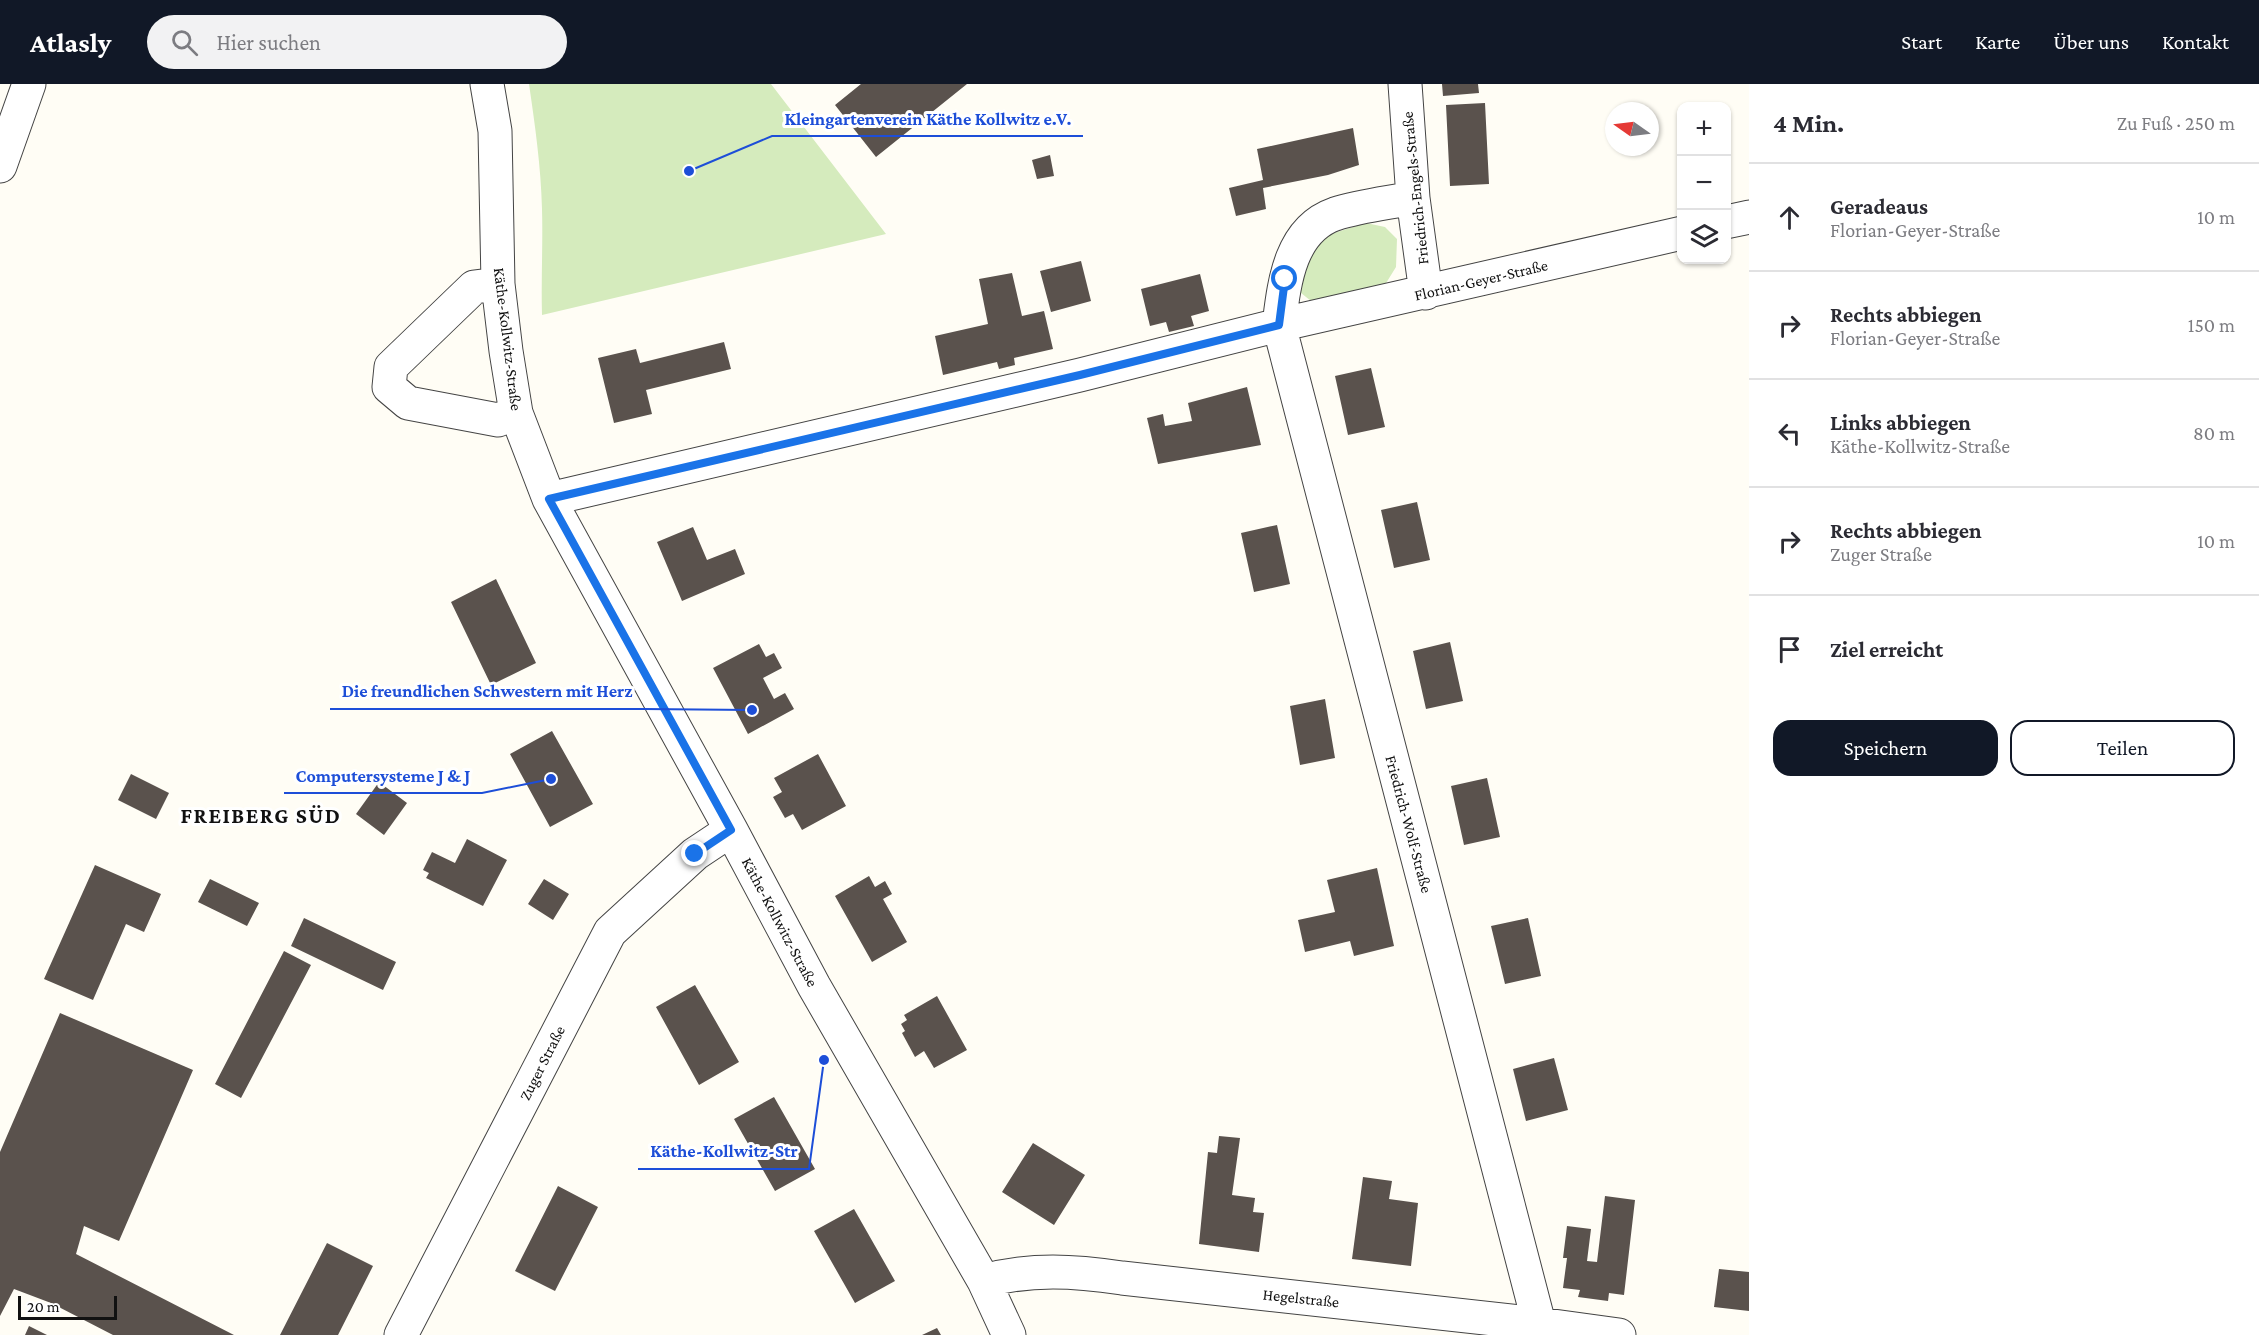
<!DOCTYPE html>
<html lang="de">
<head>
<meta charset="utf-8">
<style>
	:root { --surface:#fff; --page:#f2f2f3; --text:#2b2b33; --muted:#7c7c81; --line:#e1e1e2; --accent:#111827 }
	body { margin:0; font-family:"Crimson Pro",serif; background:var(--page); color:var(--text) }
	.controls { position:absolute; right:18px; top:18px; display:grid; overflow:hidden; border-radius:12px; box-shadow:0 2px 4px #0004 }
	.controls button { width:54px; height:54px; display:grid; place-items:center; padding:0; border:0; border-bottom:2px solid var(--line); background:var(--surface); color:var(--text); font:30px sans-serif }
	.compass { position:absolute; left:1605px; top:18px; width:54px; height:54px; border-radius:50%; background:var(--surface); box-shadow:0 2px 4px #0004; rotate:284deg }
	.scale { position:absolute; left:18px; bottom:15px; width:99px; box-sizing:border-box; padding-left:6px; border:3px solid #111; border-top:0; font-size:16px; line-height:21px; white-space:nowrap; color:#111; -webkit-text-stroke:4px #fff; paint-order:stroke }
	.stop { position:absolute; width:18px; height:18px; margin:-14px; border:4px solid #1a73e8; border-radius:50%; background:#fff }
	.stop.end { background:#1a73e8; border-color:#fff; box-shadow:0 2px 6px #0008 }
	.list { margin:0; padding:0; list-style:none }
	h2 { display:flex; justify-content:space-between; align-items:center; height:78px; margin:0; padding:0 24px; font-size:26px }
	h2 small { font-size:20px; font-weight:400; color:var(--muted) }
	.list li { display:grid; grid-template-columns:39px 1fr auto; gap:18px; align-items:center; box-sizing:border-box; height:108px; padding:0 24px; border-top:2px solid var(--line) }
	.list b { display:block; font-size:22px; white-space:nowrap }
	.list p { margin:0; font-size:20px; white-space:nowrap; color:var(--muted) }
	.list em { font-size:20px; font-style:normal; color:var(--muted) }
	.actions { display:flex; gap:12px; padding:18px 24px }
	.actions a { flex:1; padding:14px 0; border:2px solid var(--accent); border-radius:18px; text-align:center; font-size:21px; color:var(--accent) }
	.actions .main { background:var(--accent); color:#fff }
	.icon { flex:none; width:33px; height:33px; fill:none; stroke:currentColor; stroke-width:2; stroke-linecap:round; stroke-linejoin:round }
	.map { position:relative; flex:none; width:1749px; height:1251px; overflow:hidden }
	header { display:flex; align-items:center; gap:36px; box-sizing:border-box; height:84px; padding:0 30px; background:var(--accent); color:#fff }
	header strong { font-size:28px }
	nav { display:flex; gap:33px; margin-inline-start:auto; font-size:21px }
	.search { width:420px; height:54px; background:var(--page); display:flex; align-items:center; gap:15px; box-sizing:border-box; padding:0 21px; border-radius:33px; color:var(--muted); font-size:22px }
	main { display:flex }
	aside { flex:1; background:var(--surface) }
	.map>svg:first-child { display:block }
	.green { fill:#d5ebbd }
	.building { fill:#5a524d }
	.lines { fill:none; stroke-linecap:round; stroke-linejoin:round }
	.minor-casing { stroke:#444; stroke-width:35 }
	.minor { stroke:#fff; stroke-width:33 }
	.route { stroke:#1a73e8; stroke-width:8 }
	.labels { text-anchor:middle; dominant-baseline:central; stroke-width:6; stroke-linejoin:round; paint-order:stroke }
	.street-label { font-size:16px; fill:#111; stroke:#fff }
	.district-label { font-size:22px; font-weight:bold; letter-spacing:1.5px; fill:#111; stroke:#fff }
	.leader { fill:none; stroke:#1d4ed8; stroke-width:2 }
	.callout-dot { fill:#1d4ed8; stroke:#fff; stroke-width:2 }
	.callout-label { font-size:18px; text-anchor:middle; font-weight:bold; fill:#1d4ed8; stroke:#fff; stroke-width:6; stroke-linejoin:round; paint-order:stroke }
</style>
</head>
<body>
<header>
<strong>Atlasly</strong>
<div class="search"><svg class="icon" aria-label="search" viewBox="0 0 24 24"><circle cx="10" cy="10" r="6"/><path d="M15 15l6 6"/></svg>Hier suchen</div>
<nav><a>Start</a><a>Karte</a><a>Über uns</a><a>Kontakt</a></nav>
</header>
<main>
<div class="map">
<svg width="1749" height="1251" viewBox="0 0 1749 1251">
	<rect width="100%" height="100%" fill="#fffdf5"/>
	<path class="green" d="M 529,0 L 771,0 L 886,150 L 542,231 C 541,196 543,160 542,125 C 541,83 535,41 529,0 Z
		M 1366,139 L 1385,143 L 1397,155 L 1396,183 L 1383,204 L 1311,217 L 1301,209 L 1298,193 L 1321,153 Z"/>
	<path class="building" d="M 861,0 L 967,0 L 876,73 L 835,21 Z
		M 1442,0 L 1478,0 L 1479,9 L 1443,12 Z
		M 1485,19 L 1489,100 L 1450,102 L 1446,21 Z
		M 1353,44 L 1359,81 L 1328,91 L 1263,104 L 1266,125 L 1236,132 L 1229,104 L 1263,96 L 1257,65 Z
		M 1050,71 L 1054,92 L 1037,95 L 1032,76 Z
		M 1081,177 L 1091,217 L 1051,228 L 1040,187 Z
		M 1012,189 L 1022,232 L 1044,227 L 1053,265 L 1014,274 L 1015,281 L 999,285 L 997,278 L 943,291 L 935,252 L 988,240 L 979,195 Z
		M 1200,190 L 1209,227 L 1191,232 L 1194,242 L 1169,248 L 1166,238 L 1150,242 L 1141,205 Z
		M 724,258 L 731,285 L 646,306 L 652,330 L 614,339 L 598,274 L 636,265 L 640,279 Z
		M 1371,284 L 1385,343 L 1348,351 L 1335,292 Z
		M 1247,303 L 1261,361 L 1158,380 L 1147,334 L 1163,330 L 1165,342 L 1192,337 L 1188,319 Z
		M 1417,418 L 1430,476 L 1394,484 L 1381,426 Z
		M 1277,441 L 1290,500 L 1254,508 L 1241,449 Z
		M 693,443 L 707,476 L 735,465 L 745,490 L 682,517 L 657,458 Z
		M 496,495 L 536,579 L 491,601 L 451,518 Z
		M 1450,558 L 1463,617 L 1426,625 L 1413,567 Z
		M 759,560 L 766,573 L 774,569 L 782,584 L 763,594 L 774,615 L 785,609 L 794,625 L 748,650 L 713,584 Z
		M 1325,615 L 1335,674 L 1300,681 L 1290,622 Z
		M 552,647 L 593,720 L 550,743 L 510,670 Z
		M 818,670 L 846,722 L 802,746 L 793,730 L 785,734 L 773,713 L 782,708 L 774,694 Z
		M 131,690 L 169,709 L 156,735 L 118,716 Z
		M 1487,694 L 1500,753 L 1464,761 L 1451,702 Z
		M 379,698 L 407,719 L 384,751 L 356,730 Z
		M 467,755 L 507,776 L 483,822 L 426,794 L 429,789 L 423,786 L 432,768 L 455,779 Z
		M 95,781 L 161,810 L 144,848 L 126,840 L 93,916 L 44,895 Z
		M 1377,784 L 1394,862 L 1354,872 L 1350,857 L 1305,868 L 1298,836 L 1335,828 L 1327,796 Z
		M 869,792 L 875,803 L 885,797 L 892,810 L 883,815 L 907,858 L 872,878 L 835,812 Z
		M 210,795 L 259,819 L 247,842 L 198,818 Z
		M 544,795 L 569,810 L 553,836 L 528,820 Z
		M 304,834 L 396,878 L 383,906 L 291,862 Z
		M 1528,834 L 1541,892 L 1505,900 L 1491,842 Z
		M 284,867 L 311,881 L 241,1014 L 215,1000 Z
		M 695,901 L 739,978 L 699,1001 L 656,923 Z
		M 937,912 L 967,966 L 934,984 L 924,967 L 915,973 L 902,949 L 905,947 L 901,940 L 907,936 L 904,931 Z
		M 60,929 L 193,986 L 119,1157 L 84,1142 L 76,1170 L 234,1251 L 113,1251 L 51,1219 L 14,1205 L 0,1232 L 0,1068 Z
		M 1554,974 L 1568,1026 L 1526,1037 L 1513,985 Z
		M 774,1013 L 815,1085 L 775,1107 L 734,1035 Z
		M 1219,1052 L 1240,1054 L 1232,1111 L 1255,1114 L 1253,1128 L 1264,1129 L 1259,1168 L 1199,1160 L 1208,1068 L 1217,1069 Z
		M 1033,1059 L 1085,1091 L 1054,1141 L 1002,1108 Z
		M 1363,1093 L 1392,1097 L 1389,1115 L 1418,1119 L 1411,1182 L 1352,1175 Z
		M 558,1102 L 598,1123 L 555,1207 L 515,1187 Z
		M 1605,1112 L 1635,1116 L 1624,1211 L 1609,1209 L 1608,1217 L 1578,1213 L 1580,1206 L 1563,1204 L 1567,1174 L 1563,1174 L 1567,1142 L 1591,1145 L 1587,1177 L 1597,1178 Z
		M 854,1125 L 895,1197 L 855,1219 L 814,1147 Z
		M 327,1159 L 373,1182 L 338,1251 L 280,1251 Z
		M 1719,1185 L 1749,1188 L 1749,1227 L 1714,1223 Z
		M 29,1242 L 47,1251 L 25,1251 Z
		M 937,1244 L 941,1251 L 922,1251 Z"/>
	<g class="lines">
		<defs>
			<path id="minor" d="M 487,0 L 495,47 L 498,200 L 506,267 L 516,329 L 549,415 L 731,746 L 814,902 L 984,1197 L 1009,1251
				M 1405,0 L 1413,114 L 1426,209
				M 0,82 L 29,0
				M 1413,114 C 1388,119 1360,122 1335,130 C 1289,146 1284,201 1279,241 L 1542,1251
				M 1726,138 L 1749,133
				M 498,200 L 474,203 L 391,283 L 389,303 L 408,319 L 498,336 L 516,329
				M 549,415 L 1080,291 L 1279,241 L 1682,149
				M 984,1197 C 1031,1184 1075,1187 1122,1194 L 1539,1240 L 1619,1251
				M 401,1251 L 610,848 L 695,770 L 731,746"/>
		</defs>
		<use href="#minor" class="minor-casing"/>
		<use href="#minor" class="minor"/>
	</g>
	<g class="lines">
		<path class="route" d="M 695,770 L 731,746 L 549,415 L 1080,291 L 1279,241 L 1285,195"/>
	</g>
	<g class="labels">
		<g class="street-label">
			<text transform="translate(1415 104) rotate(-96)">Friedrich-Engels-Straße</text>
			<text transform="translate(1481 196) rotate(-13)">Florian-Geyer-Straße</text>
			<text transform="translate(508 255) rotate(83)">Käthe-Kollwitz-Straße</text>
			<text transform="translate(1409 740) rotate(75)">Friedrich-Wolf-Straße</text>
			<text transform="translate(780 838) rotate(62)">Käthe-Kollwitz-Straße</text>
			<text transform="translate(542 979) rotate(-63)">Zuger Straße</text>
			<text transform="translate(1301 1214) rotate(6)">Hegelstraße</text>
		</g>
		<g class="district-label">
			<text x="261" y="731">FREIBERG SÜD</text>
		</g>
	</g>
	<path class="leader" d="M689 87L772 52H1083M752 626L644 625H330M551 695L482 709H284M824 976L809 1085H638"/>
	<g class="callout-dot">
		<circle cx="689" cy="87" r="6"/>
		<circle cx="752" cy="626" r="6"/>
		<circle cx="551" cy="695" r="6"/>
		<circle cx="824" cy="976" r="6"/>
	</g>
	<g class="callout-label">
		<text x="928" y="41">Kleingartenverein Käthe Kollwitz e.V.</text>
		<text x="487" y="613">Die freundlichen Schwestern mit Herz</text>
		<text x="383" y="698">Computersysteme J &amp; J</text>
		<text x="724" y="1073">Käthe-Kollwitz-Str</text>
	</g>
</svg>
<div class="controls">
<button>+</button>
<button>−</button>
<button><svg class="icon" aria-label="layers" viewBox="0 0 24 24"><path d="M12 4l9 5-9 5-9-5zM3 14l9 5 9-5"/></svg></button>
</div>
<svg class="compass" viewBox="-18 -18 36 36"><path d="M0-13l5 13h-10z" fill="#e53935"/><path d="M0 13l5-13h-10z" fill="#7c7c81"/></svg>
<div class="scale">20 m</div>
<div class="stop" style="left:1285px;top:195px"></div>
<div class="stop end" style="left:695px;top:770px"></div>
</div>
<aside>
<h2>4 Min.<small>Zu Fuß · 250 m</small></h2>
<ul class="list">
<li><svg class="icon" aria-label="ahead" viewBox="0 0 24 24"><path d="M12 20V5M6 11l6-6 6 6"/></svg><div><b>Geradeaus</b><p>Florian-Geyer-Straße</p></div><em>10 m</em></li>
<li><svg class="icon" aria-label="right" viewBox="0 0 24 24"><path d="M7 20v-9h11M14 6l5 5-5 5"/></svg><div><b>Rechts abbiegen</b><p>Florian-Geyer-Straße</p></div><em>150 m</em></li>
<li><svg class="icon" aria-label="left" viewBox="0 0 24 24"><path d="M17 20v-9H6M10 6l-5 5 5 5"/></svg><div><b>Links abbiegen</b><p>Käthe-Kollwitz-Straße</p></div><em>80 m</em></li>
<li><svg class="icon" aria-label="right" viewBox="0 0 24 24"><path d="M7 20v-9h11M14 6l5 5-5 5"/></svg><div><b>Rechts abbiegen</b><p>Zuger Straße</p></div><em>10 m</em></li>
<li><svg class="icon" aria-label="arrive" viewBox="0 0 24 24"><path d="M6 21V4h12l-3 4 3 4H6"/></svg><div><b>Ziel erreicht</b></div></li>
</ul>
<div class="actions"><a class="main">Speichern</a><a>Teilen</a></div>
</aside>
</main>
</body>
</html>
